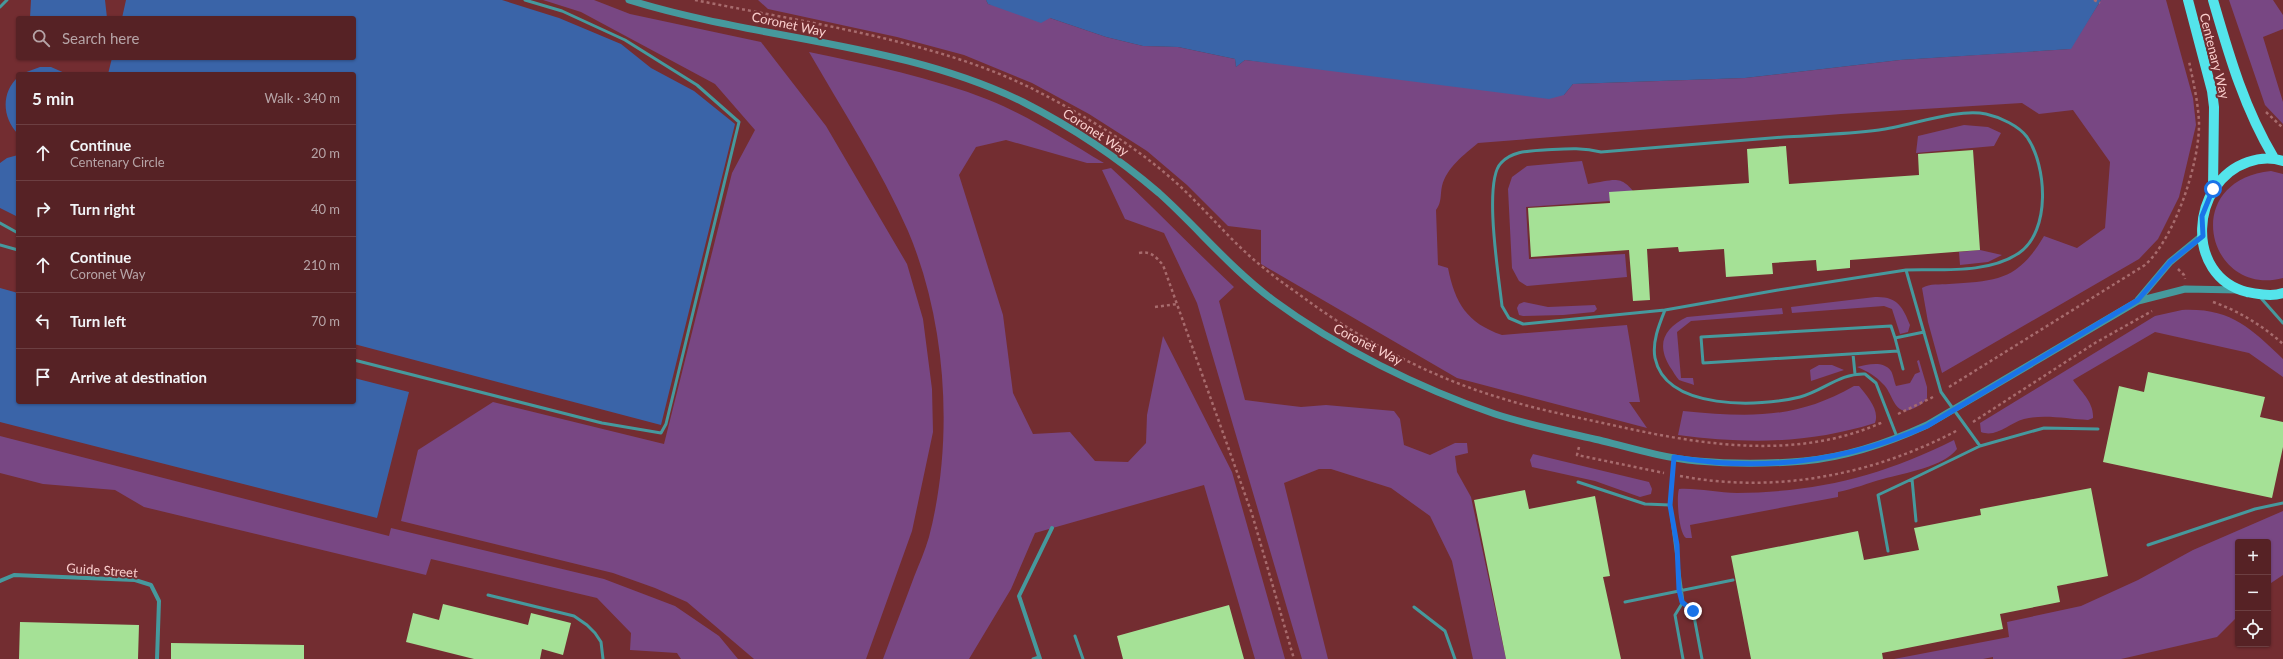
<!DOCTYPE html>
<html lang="en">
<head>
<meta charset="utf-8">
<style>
	:root { --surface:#562225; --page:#5c2a2d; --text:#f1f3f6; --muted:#b6a4a7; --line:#6c3f42 }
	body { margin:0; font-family:Lato,sans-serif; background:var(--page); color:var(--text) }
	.controls { position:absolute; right:12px; bottom:12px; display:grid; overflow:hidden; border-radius:4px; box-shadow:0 1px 3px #0004 }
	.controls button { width:36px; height:36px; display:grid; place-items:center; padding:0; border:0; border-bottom:1px solid var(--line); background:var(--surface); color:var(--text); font:20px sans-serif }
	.stop { position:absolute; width:12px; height:12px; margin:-9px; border:3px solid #1a73e8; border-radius:50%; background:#fff }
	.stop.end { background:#1a73e8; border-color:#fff; box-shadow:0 1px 4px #0008 }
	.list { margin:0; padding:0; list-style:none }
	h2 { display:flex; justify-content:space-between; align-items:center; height:52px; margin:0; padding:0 16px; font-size:17px }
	h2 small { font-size:13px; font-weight:400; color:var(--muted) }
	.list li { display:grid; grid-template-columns:26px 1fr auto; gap:12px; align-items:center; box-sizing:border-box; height:56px; padding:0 16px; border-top:1px solid var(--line) }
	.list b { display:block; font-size:15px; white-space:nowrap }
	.list p { margin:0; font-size:13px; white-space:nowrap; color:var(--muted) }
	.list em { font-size:13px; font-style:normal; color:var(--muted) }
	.icon { flex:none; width:22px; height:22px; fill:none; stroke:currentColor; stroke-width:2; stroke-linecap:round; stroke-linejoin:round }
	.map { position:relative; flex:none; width:2283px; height:659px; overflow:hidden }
	.search { position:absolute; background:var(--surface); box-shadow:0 1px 3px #0004; left:16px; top:16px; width:340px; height:44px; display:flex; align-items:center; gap:10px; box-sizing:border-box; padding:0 14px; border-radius:4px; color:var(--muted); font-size:15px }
	.panel { position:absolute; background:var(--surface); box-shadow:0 1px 3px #0004; left:16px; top:72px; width:340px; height:332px; border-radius:4px }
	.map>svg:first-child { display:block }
	.green { fill:#784783 }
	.water { fill:#3a64a8 }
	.building { fill:#a5e196 }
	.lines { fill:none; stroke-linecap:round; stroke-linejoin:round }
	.path { stroke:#a76b6d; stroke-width:2.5; stroke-dasharray:3 3; stroke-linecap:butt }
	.service { stroke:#46999d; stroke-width:3 }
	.minor { stroke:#46999d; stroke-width:4 }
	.tertiary { stroke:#46999d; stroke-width:7 }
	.primary { stroke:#54e4eb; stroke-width:10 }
	.route { stroke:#1a73e8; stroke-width:5 }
	.labels { text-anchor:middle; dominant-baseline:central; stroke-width:4; stroke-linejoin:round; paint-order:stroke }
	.street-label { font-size:13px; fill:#fbcfce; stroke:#732d31 }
</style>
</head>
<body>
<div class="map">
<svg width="2283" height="659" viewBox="0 0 2283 659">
	<rect width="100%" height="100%" fill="#732d31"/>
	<path class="green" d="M 543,0 L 594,0 L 630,14 L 761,42 L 826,126 L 907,264 L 923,319 L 932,389 L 933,432 L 912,531 L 866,659 L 754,659 L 687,602 L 655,588 L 613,573 L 401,521 L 418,450 L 493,402 L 664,444 L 732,173 L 755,130 L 715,84 L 581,12 Z
		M 758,0 L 986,0 L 988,4 L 1050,18 L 1106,37 L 1143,46 L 1178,47 L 1235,59 L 1236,67 L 1245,60 L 1564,95 L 1573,84 L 1745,78 L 1900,60 L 2070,49 L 2101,0 L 2166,0 L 2193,98 L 2196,125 L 2179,197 L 2158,239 L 2139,259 L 1942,373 L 1928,322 L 1922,288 C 1930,283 1940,285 1949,284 C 1998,281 2018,280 2044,236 L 2077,248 L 2105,228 L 2110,162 L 2073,110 L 2039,114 L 2022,103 L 1841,114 L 1478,143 C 1464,155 1447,167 1442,186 C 1440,195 1442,202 1436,210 L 1438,265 L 1448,268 C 1455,303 1467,323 1502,335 L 1627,325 L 1640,402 L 1629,402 L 1647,428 L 1457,378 L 1261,264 L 1261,230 L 1228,226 L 1187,185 L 1147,151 L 1089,114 L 1032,83 L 964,55 L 897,37 L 768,9 Z
		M 2229,0 L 2273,0 L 2283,15 L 2283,29 L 2263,37 L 2283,102 L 2283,124 L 2265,105 Z
		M 809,52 C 870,65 931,77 989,100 C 1029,116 1067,141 1104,163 L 1087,163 L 1006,140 L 976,147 L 959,175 L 1003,315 L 1013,393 L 1033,434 L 1070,432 L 1095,461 L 1128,462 L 1146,443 L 1147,415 L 1163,336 L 1232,472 L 1285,659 L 1255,659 L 1204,485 L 1035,533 L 1011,589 L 969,659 L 883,659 C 893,632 904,604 914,577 C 919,564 925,551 929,537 C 954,441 947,323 908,231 C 881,169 843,111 809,52 Z
		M 1964,125 L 1988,127 L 2001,133 L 1994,146 L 1916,153 L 1918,136 Z
		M 1582,161 L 1588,184 C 1617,180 1621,173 1639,199 L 1526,207 L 1529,259 L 1625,254 L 1627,277 L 1527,286 L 1519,281 L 1512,268 L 1508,189 L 1512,177 L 1527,166 Z
		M 1111,168 C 1153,206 1192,248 1234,287 L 1219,301 L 1245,400 L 1301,407 L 1326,405 L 1394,411 L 1400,419 L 1404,445 L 1430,455 L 1455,443 L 1467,443 L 1468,453 L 1455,456 L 1457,472 L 1471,497 L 1506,659 L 1473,659 L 1452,561 L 1430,516 L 1391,488 L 1331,469 L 1319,469 L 1284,483 L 1328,659 L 1302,659 L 1197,303 L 1164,233 L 1125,219 L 1102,170 Z
		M 2271,171 L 2283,174 L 2283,278 C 2208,298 2178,181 2271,171 Z
		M 1980,250 L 2002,255 L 1988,262 L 1960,265 L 1959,252 Z
		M 1875,297 C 1897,296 1903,307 1910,325 L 1908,332 L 1900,334 L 1892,309 L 1884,306 L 1792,313 L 1791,307 Z
		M 1524,302 L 1548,307 L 1595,305 L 1597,309 L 1594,312 L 1563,315 L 1523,316 L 1519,315 L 1517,308 L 1519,304 Z
		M 1782,308 L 1783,314 L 1691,321 L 1677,332 L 1681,378 L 1693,378 L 1694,385 C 1690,383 1683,382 1679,380 C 1676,377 1673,371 1670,367 C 1656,344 1664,328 1687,317 Z
		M 2182,310 C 2231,308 2249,327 2283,359 L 2283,377 L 2249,353 L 2155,332 L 2073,380 C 2081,392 2094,402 2093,418 L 2088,420 C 2068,419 2044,414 2024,419 C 2009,423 1997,438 1981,432 L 1980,423 L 2155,316 Z
		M 1919,360 L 1927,387 L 1927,398 C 1923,404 1919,406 1912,409 C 1894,417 1893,393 1883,384 C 1876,376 1867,371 1857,367 C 1867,365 1883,360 1891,371 C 1893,374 1894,381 1896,386 L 1910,383 L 1915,374 L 1920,372 L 1917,361 Z
		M 1819,365 L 1832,365 L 1844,370 L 1811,381 L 1810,370 Z
		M 1854,386 L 1859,386 C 1867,396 1880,410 1875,423 C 1808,444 1747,444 1678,435 L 1683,411 C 1748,417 1795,420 1854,386 Z
		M 0,436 L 389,536 L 391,528 L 604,579 L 675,606 L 719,636 L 738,659 L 681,659 L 677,653 L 630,650 L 631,633 L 597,598 L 431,559 L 426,575 L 144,507 L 115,490 L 43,484 L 0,473 Z
		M 1954,440 L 1957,449 C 1943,467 1905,473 1883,479 C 1868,483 1854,489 1838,492 L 1838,497 L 1690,525 L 1692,538 L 1686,538 C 1679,534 1676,498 1679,489 C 1698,488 1718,493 1737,493 C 1818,492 1882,476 1954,440 Z
		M 1533,454 L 1649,482 L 1652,489 L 1651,494 L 1640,497 L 1595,481 L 1532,467 L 1530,460 Z
		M 2283,511 L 2283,575 L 2268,585 L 2268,542 L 2238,542 L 2238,616 L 2217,637 L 2121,659 L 1993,659 L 1993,657 L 1983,659 L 1894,659 L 2009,637 L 2007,622 L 2081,606 L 2138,580 L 2193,550 Z"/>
	<path class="water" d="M 31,0 L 105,0 L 107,18 L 30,18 Z
		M 126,0 L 502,0 L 559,18 L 621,44 L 651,68 L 694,91 L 735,124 L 661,425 L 354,344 L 354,74 L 108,74 L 112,58 L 354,58 L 354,18 L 122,18 Z
		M 986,0 L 2101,0 L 2071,49 L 1900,60 L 1745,78 L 1573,84 L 1564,95 L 1549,99 L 1245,60 L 1236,67 L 1235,59 L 1178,47 L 1143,46 L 1106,37 L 1050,18 L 1041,23 L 988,4 Z
		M 40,67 L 51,67 L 67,74 L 21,74 Z
		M 18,77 L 18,134 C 2,117 1,93 18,77 Z
		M 18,155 L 18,217 L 0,208 L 0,163 L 7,158 Z
		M 0,288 L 18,293 L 18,402 L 354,402 L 354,378 L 409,392 L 377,518 L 0,422 Z"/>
	<path class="building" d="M 1786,146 L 1789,184 L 1919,175 L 1918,154 L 1973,150 L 1980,250 L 1850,260 L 1850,268 L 1817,271 L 1816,260 L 1772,263 L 1773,274 L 1726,277 L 1724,249 L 1679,252 L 1678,247 L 1647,249 L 1650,300 L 1633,301 L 1629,250 L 1531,257 L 1528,208 L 1610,203 L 1609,192 L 1749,183 L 1747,149 Z
		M 2148,372 L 2265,397 L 2260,417 L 2283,422 L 2283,447 L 2272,498 L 2103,462 L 2119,386 L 2144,392 Z
		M 2091,488 L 2108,576 L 2057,586 L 2060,602 L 2000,614 L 2003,629 L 1882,653 L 1883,659 L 1751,659 L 1731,556 L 1858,531 L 1864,560 L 1919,550 L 1914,528 L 1981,515 L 1980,509 Z
		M 1525,490 L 1529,509 L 1595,496 L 1610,576 L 1603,577 L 1621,659 L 1506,659 L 1474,500 Z
		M 443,604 L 528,625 L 531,613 L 571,623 L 563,655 L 542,649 L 540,659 L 474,659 L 406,642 L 413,613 L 439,620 Z
		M 1229,605 L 1244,659 L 1123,659 L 1117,636 Z
		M 20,622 L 139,625 L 138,659 L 19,659 Z
		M 171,643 L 304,645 L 304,659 L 171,659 Z"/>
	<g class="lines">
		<path class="path" d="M 695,0 C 803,22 933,40 1031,88 C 1084,115 1140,148 1184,190 C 1207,212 1228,237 1253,259 C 1268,272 1284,284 1300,295 C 1360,340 1432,378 1504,399 C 1539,410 1576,417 1612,425 C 1701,445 1797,461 1883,422
			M 2094,0 L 2100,3
			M 2266,112 L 2283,128
			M 1139,253 C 1151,251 1155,256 1163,265 L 1252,514 L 1294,659
			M 2178,269 L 2184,275 L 2185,279
			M 2213,302 C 2239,311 2263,326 2283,344
			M 1155,307 L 1177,304
			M 1949,387 L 2145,265 C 2175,238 2200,162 2199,122 C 2198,101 2193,81 2189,61
			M 1898,414 L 1933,397
			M 1973,422 L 2095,343 L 2152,311
			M 1579,447 L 1577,455 L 1664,473
			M 1680,476 C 1776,494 1873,475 1958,430"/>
		<path class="service" d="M 0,7 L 7,0
			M 0,223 L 18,233
			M 0,245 L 18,250
			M 2260,297 L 2283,323
			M 1665,310 L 1523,324 L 1509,318 L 1502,306 C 1499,278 1483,181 1501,163 C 1512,151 1529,151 1544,150 C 1564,149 1581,147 1601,152 C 1662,147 1723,142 1784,137 C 1816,135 1848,134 1879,130 C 1910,126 1957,108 1986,114 C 2000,117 2019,126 2027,137 C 2047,166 2051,231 2019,253 C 1988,274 1942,269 1906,270
			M 1895,338 L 1891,326 L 1701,337 L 1703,363 L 1898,351
			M 1853,354 L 1855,374
			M 354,360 L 602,423 L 661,433 L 666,424 L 739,122 L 697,85 L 625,40 L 562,11 L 525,0
			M 1903,369 L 1895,338 L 1924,332
			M 1897,437 L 1876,383 L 1865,374 C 1840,373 1823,391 1800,397 C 1760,407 1666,411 1655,358 C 1652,342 1659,325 1665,310 L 1778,290 L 1906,270 L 1941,392 L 1980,446
			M 1674,457 L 1670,505 L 1683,602
			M 1578,482 L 1645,504 L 1670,505
			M 1916,521 L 1912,479 L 1980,446 L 2044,428 L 2098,429
			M 2148,545 L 2255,509 L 2283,503
			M 1888,551 L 1878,495 L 1912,479
			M 488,595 L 574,616 L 587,625 L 595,633 L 601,642 L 603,659
			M 1625,602 L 1733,580
			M 1414,607 L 1445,631 L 1455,659
			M 1075,636 L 1083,659
			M 1033,659 L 1039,657
			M 1683,659 L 1675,615 L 1683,602 L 1693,611 L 1702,659"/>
		<path class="minor" d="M 0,581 L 14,575 L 135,580 L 151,585 L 159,601 L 157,659
			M 1040,659 L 1019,596 L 1052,528"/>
		<path class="tertiary" d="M 629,0 C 757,40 901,42 1023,102 C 1072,127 1117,157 1159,193 C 1198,228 1231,269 1273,300 C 1338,348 1419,388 1495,414 C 1529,425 1564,432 1599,440 C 1631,448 1664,458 1697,461 C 1732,464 1768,464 1804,461 C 1847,457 1888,443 1927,425 L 2138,301 L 2185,289 L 2239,290
			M 2138,300 L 2170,262 L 2203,235"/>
		<path class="primary" d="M 2188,0 L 2212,91 L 2214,107 L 2213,189
			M 2213,0 C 2229,55 2244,108 2274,158
			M 2283,161 C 2271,157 2259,158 2248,162 C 2190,182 2184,276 2247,292 C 2258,294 2272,297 2283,293"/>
	</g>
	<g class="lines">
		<path class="route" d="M 1693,611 L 1682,602 L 1679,590 L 1677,545 L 1670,505 L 1674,457 C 1761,472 1846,462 1927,426 L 2138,300 L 2170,262 L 2203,236 L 2202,216 L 2213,189"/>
	</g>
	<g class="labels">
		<g class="street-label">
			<text transform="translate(789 24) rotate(12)">Coronet Way</text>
			<text transform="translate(2215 56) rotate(76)">Centenary Way</text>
			<text transform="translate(1096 132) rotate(33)">Coronet Way</text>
			<text transform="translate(1368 344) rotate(27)">Coronet Way</text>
			<text transform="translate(102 570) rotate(4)">Guide Street</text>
		</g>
	</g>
</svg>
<div class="controls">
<button>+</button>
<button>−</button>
<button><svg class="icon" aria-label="locate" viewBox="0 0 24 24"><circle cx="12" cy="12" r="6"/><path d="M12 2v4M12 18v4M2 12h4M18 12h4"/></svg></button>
</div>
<div class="stop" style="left:2213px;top:189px"></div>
<div class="stop end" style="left:1693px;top:611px"></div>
<div class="search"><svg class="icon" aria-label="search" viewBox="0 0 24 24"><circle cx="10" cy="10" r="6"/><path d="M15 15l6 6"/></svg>Search here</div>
<section class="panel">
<h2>5 min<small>Walk · 340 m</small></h2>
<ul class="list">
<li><svg class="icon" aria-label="ahead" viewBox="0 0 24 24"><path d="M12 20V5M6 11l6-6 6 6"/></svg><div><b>Continue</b><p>Centenary Circle</p></div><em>20 m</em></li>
<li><svg class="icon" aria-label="right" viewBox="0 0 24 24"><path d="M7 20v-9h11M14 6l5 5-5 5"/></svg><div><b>Turn right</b></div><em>40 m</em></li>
<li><svg class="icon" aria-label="ahead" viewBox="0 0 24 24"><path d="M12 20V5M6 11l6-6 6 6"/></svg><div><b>Continue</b><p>Coronet Way</p></div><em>210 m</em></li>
<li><svg class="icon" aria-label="left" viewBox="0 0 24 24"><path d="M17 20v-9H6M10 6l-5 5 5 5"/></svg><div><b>Turn left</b></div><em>70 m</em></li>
<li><svg class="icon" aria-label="arrive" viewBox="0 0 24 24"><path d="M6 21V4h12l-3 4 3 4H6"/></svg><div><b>Arrive at destination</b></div></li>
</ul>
</section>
</div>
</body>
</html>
